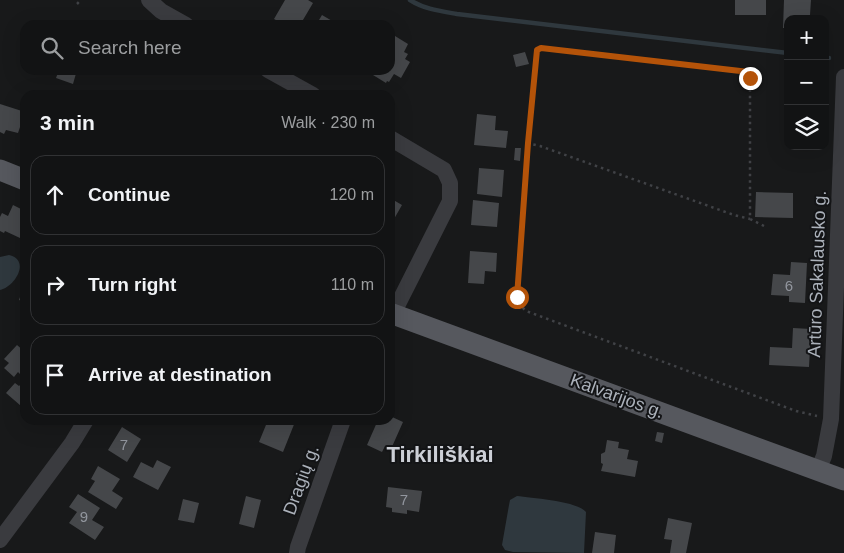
<!DOCTYPE html>
<html lang="en">
<head>
<meta charset="utf-8">
<style>
	:root { --surface:#121314; --page:#1b1c1d; --text:#f1f3f6; --muted:#9c9ea0; --line:#313234 }
	body { margin:0; font-family:Helvetica,sans-serif; background:var(--page); color:var(--text) }
	.controls { position:absolute; right:15px; top:15px; display:grid; overflow:hidden; border-radius:10px; box-shadow:0 5px 20px #0002 }
	.controls button { width:45px; height:45px; display:grid; place-items:center; padding:0; border:0; border-bottom:1px solid var(--line); background:var(--surface); color:var(--text); font:25px sans-serif }
	.stop { position:absolute; width:15px; height:15px; margin:-11px; border:4px solid #b45309; border-radius:50%; background:#fff }
	.stop.end { background:#b45309; border-color:#fff; box-shadow:0 1px 5px #0008 }
	.list { margin:0; padding:0; list-style:none }
	h2 { display:flex; justify-content:space-between; align-items:center; height:65px; margin:0; padding:0 20px; font-size:21px }
	h2 small { font-size:16px; font-weight:400; color:var(--muted) }
	.list li { display:grid; grid-template-columns:32px 1fr auto; gap:15px; align-items:center; box-sizing:border-box; height:80px; margin:0 10px 10px; padding:0 10px; border:1px solid var(--line); border-radius:15px }
	.list b { display:block; font-size:19px; white-space:nowrap }
	.list em { font-size:16px; font-style:normal; color:var(--muted) }
	.icon { flex:none; width:28px; height:28px; fill:none; stroke:currentColor; stroke-width:2; stroke-linecap:round; stroke-linejoin:round }
	.map { position:relative; flex:none; width:844px; height:553px; overflow:hidden }
	.search { position:absolute; background:var(--surface); box-shadow:0 5px 20px #0002; left:20px; top:20px; width:375px; height:55px; display:flex; align-items:center; gap:12px; box-sizing:border-box; padding:0 18px; border-radius:15px; color:var(--muted); font-size:19px }
	.panel { position:absolute; background:var(--surface); box-shadow:0 5px 20px #0002; left:20px; top:90px; width:375px; height:335px; border-radius:15px }
	.map>svg:first-child { display:block }
	.water { fill:#2f383e }
	.lines { fill:none; stroke-linecap:round; stroke-linejoin:round }
	.stream { stroke:#2f383e; stroke-width:4.5 }
	.building { fill:#45474a }
	.path { stroke:#404246; stroke-width:2.5; stroke-dasharray:2.5 4; stroke-linecap:butt }
	.minor { stroke:#3a3b3f; stroke-width:16 }
	.major { stroke:#56585e; stroke-width:21 }
	.route { stroke:#b45309; stroke-width:6 }
	.labels { text-anchor:middle; dominant-baseline:central; stroke-width:4; stroke-linejoin:round; paint-order:stroke }
	.number-label { font-size:15px; fill:#92969e }
	.street-label { font-size:18px; fill:#abb1ba; stroke:#131416 }
	.district-label { font-size:22px; font-weight:bold; fill:#cccfd6; stroke:#131416 }
</style>
</head>
<body>
<div class="map">
<svg width="844" height="553" viewBox="0 0 844 553">
	<rect width="100%" height="100%" fill="#18191a"/>
	<path class="water" d="M 9,255 C 31,260 15,287 0,290 L 0,257 Z
		M 517,496 C 532,498 577,501 586,512 L 584,553 L 513,552 L 505,550 L 502,545 L 509,505 L 510,500 Z"/>
	<g class="lines">
		<path class="stream" d="M 410,0 C 424,9 440,11 457,14 L 788,53
			M 825,58 L 829,58"/>
	</g>
	<path class="building" d="M 285,0 L 308,0 L 313,3 L 300,25 L 285,25 L 274,19 Z
		M 735,0 L 766,0 L 766,15 L 735,15 Z
		M 784,0 L 811,0 L 810,15 L 807,15 L 806,19 L 788,19 L 788,28 L 783,28 Z
		M 322,15 L 339,25 L 316,25 Z
		M 395,36 L 408,44 L 404,52 L 408,54 L 405,59 L 410,62 L 401,78 L 394,74 L 389,82 L 387,81 L 386,83 L 373,75 L 375,70 L 390,70 L 390,44 Z
		M 525,52 L 529,64 L 516,67 L 513,55 Z
		M 59,70 L 77,70 L 73,84 L 56,78 Z
		M 0,104 L 25,112 L 18,133 L 6,130 L 4,134 L 0,132 Z
		M 477,114 L 496,116 L 495,130 L 508,131 L 506,148 L 474,145 Z
		M 515,148 L 521,148 L 520,161 L 514,160 Z
		M 479,168 L 504,170 L 502,197 L 477,194 Z
		M 756,192 L 793,193 L 793,218 L 755,217 Z
		M 390,198 L 402,205 L 390,226 Z
		M 473,200 L 499,203 L 497,227 L 471,225 Z
		M 13,205 L 21,209 L 23,205 L 25,206 L 25,237 L 21,235 L 20,238 L 5,231 L 4,233 L 0,231 L 0,217 L 2,213 L 8,216 Z
		M 470,251 L 497,253 L 496,272 L 485,271 L 484,284 L 468,283 Z
		M 791,262 L 807,263 L 805,303 L 789,302 L 789,296 L 771,295 L 773,274 L 790,275 Z
		M 25,282 L 25,302 L 19,300 Z
		M 793,328 L 811,329 L 809,367 L 769,365 L 770,347 L 792,348 Z
		M 17,345 L 25,352 L 25,372 L 22,376 L 18,372 L 14,377 L 4,368 L 9,363 L 4,359 Z
		M 25,380 L 25,402 L 21,406 L 6,393 L 15,383 L 19,386 Z
		M 390,416 L 403,422 L 391,449 L 385,446 L 382,452 L 367,445 L 378,420 L 390,420 Z
		M 268,420 L 290,420 L 295,422 L 283,452 L 259,442 Z
		M 122,427 L 141,439 L 127,462 L 108,450 Z
		M 657,432 L 664,433 L 662,443 L 655,441 Z
		M 607,440 L 619,442 L 618,448 L 629,450 L 627,459 L 638,461 L 635,477 L 601,471 L 603,464 L 601,463 L 601,454 L 605,452 Z
		M 157,460 L 171,467 L 158,490 L 133,477 L 141,462 L 153,468 Z
		M 98,466 L 120,479 L 112,491 L 123,498 L 116,509 L 88,492 L 95,481 L 91,479 Z
		M 388,487 L 422,491 L 419,512 L 407,510 L 407,514 L 392,512 L 392,508 L 386,507 Z
		M 78,494 L 100,508 L 92,520 L 104,527 L 95,540 L 69,523 L 77,512 L 69,507 Z
		M 246,496 L 261,500 L 254,528 L 239,524 Z
		M 183,499 L 199,503 L 194,523 L 178,520 Z
		M 668,518 L 692,523 L 686,553 L 670,553 L 672,540 L 664,539 Z
		M 595,532 L 616,535 L 614,553 L 592,553 Z"/>
	<g class="lines">
		<path class="path" d="M 77,4 L 81,0
			M 527,143 L 540,146 L 734,215 L 750,219
			M 764,226 L 750,219 L 750,78 L 749,72 L 541,48 L 537,50 L 527,143 L 517,297 L 519,304 L 526,311 L 796,411 L 817,416"/>
		<path class="minor" d="M 149,0 L 161,11 L 186,25
			M 268,70 L 313,95
			M 390,138 L 444,170 L 450,183 L 450,201 L 393,314
			M 818,470 L 824,456 L 831,419 L 844,77
			M 0,540 L 72,443 L 86,420
			M 297,553 L 298,547 L 343,420"/>
		<path class="major" d="M 0,170 L 25,180
			M 390,313 L 844,480"/>
	</g>
	<g class="lines">
		<path class="route" d="M 517,297 L 528,143 L 537,50 L 541,48 L 749,72 L 750,78"/>
	</g>
	<g class="labels">
		<g class="number-label">
			<text x="789" y="285">6</text>
			<text x="124" y="444">7</text>
			<text x="404" y="499">7</text>
			<text x="84" y="516">9</text>
		</g>
		<g class="street-label">
			<text transform="translate(817 274) rotate(-88)">Artūro Sakalausko g.</text>
			<text transform="translate(617 396) rotate(20)">Kalvarijos g.</text>
			<text transform="translate(301 480) rotate(-70)">Dragių g.</text>
		</g>
		<g class="district-label">
			<text x="440" y="454">Tirkiliškiai</text>
		</g>
	</g>
</svg>
<div class="controls">
<button>+</button>
<button>−</button>
<button><svg class="icon" aria-label="layers" viewBox="0 0 24 24"><path d="M12 4l9 5-9 5-9-5zM3 14l9 5 9-5"/></svg></button>
</div>
<div class="stop" style="left:517px;top:297px"></div>
<div class="stop end" style="left:750px;top:78px"></div>
<div class="search"><svg class="icon" aria-label="search" viewBox="0 0 24 24"><circle cx="10" cy="10" r="6"/><path d="M15 15l6 6"/></svg>Search here</div>
<section class="panel">
<h2>3 min<small>Walk · 230 m</small></h2>
<ul class="list">
<li><svg class="icon" aria-label="ahead" viewBox="0 0 24 24"><path d="M12 20V5M6 11l6-6 6 6"/></svg><div><b>Continue</b></div><em>120 m</em></li>
<li><svg class="icon" aria-label="right" viewBox="0 0 24 24"><path d="M7 20v-9h11M14 6l5 5-5 5"/></svg><div><b>Turn right</b></div><em>110 m</em></li>
<li><svg class="icon" aria-label="arrive" viewBox="0 0 24 24"><path d="M6 21V4h12l-3 4 3 4H6"/></svg><div><b>Arrive at destination</b></div></li>
</ul>
</section>
</div>
</body>
</html>
